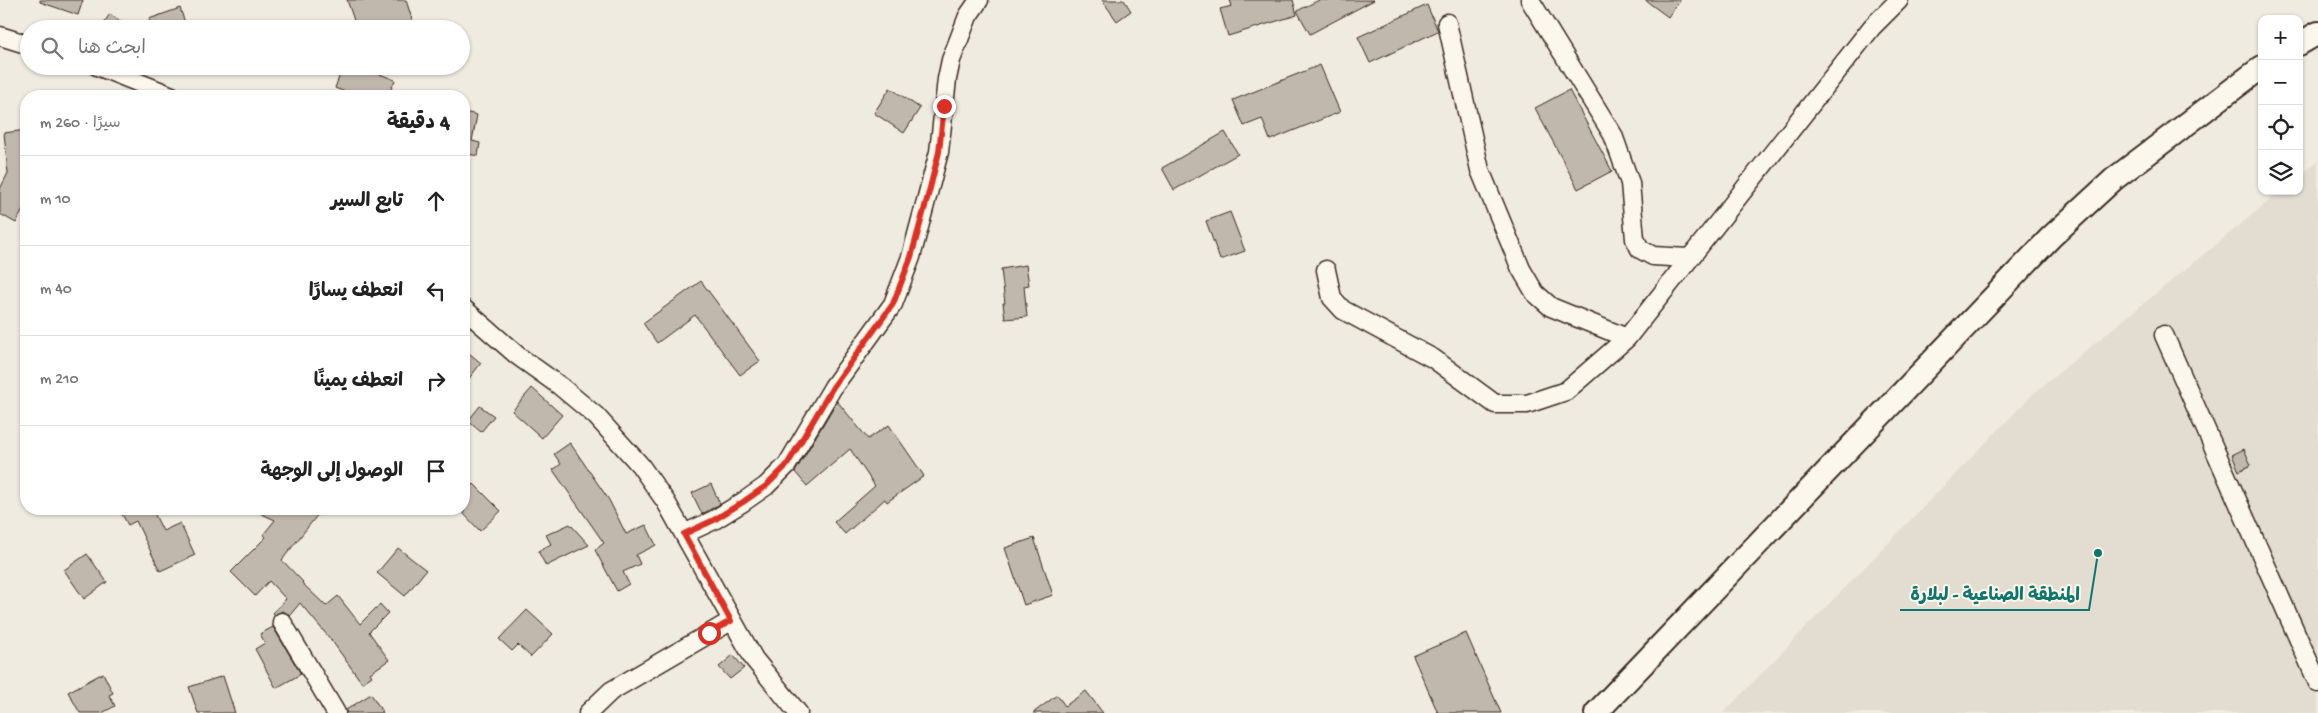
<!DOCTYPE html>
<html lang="ar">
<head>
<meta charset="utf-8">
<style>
	:root { --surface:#fff; --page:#f6f6f6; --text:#222; --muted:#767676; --line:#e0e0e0 }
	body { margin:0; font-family:"Gochi Hand","Playpen Sans Arabic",sans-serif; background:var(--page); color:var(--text); direction:rtl }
	.controls { position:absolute; right:15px; top:15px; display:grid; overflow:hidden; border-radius:10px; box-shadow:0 1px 4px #0004 }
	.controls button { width:45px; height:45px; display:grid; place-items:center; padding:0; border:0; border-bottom:1px solid var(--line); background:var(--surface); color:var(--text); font:25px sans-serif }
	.stop { position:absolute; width:15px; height:15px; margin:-11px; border:4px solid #d93025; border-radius:50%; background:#fff }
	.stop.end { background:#d93025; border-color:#fff; box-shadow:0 1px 5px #0008 }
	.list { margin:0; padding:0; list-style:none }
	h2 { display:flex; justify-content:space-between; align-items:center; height:65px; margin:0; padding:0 20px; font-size:21px }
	h2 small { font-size:16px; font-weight:400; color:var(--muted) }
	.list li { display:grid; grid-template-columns:32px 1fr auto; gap:15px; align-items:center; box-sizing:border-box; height:90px; padding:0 20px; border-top:1px solid var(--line) }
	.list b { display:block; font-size:19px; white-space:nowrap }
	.list em { font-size:16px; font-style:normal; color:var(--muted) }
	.icon { flex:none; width:28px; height:28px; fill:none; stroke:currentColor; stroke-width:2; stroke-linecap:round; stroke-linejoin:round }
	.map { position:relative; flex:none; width:2318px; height:713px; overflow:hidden; direction:ltr }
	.search { position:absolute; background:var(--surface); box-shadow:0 1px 4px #0004; left:20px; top:20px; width:450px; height:55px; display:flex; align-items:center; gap:12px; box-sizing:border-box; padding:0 18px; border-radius:28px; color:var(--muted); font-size:19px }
	.panel { position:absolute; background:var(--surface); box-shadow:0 1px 4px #0004; left:20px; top:90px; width:450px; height:425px; border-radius:20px; direction:rtl }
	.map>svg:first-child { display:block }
	.built { fill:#e2dcd1 }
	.building { fill:#c0b8ad; stroke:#3b2a1e }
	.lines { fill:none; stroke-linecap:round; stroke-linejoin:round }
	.minor-casing { stroke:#3b2a1e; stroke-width:21 }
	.major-casing { stroke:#3b2a1e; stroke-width:26 }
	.minor { stroke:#fbf7ec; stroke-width:18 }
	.major { stroke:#fbf7ec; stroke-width:22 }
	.route { stroke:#d93025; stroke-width:6 }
	.leader { fill:none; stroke:#0f766e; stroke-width:2 }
	.callout-dot { fill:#0f766e; stroke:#fbf7ec; stroke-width:2 }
	.callout-label { font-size:18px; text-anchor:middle; font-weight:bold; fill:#0f766e; stroke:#fbf7ec; stroke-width:4; stroke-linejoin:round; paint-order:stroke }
</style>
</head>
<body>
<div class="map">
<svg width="2318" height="713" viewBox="0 0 2318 713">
	<rect width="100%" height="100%" fill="#f0ebe0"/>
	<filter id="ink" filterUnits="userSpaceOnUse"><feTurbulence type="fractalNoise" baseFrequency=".02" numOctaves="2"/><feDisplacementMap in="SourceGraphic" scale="10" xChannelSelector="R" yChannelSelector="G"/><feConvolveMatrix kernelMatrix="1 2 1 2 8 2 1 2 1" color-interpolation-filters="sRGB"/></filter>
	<g filter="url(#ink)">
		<path class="built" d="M 2318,161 L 2318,713 L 1723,713 L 2034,393 L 2281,191 L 2299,191 L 2299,176 Z"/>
		<path class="building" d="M 40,0 L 83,0 L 78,15 L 40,2 Z
			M 347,0 L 406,0 L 415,29 L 357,29 Z
			M 1102,0 L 1124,0 L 1131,11 L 1117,21 Z
			M 1230,0 L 1293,0 L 1297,15 L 1228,36 L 1220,9 L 1232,6 Z
			M 1319,0 L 1374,0 L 1310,34 L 1297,11 Z
			M 1645,0 L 1680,0 L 1668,17 Z
			M 1427,5 L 1438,31 L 1370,63 L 1358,37 Z
			M 180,8 L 187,29 L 152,29 L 149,19 Z
			M 110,14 L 131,29 L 99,29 Z
			M 1320,65 L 1340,112 L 1270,140 L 1262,119 L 1244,126 L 1233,100 Z
			M 343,66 L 359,66 L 395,80 L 388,96 L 355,96 L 335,88 Z
			M 890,88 L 920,108 L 904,133 L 874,113 Z
			M 1569,90 L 1612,171 L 1578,189 L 1535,108 Z
			M 464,112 L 477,115 L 472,141 L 480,143 L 478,156 L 464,153 Z
			M 26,130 L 26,204 L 16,223 L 0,214 L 0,189 L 8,173 L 4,133 Z
			M 1225,132 L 1238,154 L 1174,190 L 1162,168 Z
			M 1230,212 L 1245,251 L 1220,260 L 1206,221 Z
			M 1026,265 L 1029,285 L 1024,286 L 1027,317 L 1005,319 L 1003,303 L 1005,303 L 1001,269 Z
			M 701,281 L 760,361 L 740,375 L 695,315 L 657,343 L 643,323 Z
			M 464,349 L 481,363 L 464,385 Z
			M 532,388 L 562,415 L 542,438 L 512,411 Z
			M 837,401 L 868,439 L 889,425 L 924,476 L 887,502 L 885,499 L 845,534 L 834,522 L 875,486 L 850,449 L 807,486 L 795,472 Z
			M 480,406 L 494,416 L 481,432 L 468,421 Z
			M 570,443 L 609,500 L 626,534 L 646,525 L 656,545 L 636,555 L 640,564 L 623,572 L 629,584 L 617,591 L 595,550 L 604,543 L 553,470 L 561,464 L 554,454 Z
			M 2244,449 L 2251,465 L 2239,471 L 2232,455 Z
			M 474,484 L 501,511 L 480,531 L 464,514 L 464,494 Z
			M 711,484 L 720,504 L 702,514 L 692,493 Z
			M 119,509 L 158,509 L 153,511 L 163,531 L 180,523 L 195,555 L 160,571 L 136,521 L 128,525 Z
			M 251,509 L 322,509 L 282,560 L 303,582 L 302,583 L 326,606 L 338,596 L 360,624 L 380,604 L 388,613 L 369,632 L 389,660 L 370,673 L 372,676 L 362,683 L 332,641 L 300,603 L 290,615 L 282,611 L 275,615 L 273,613 L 286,599 L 269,581 L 255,596 L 231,572 L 266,537 L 263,535 L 275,520 Z
			M 570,524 L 589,545 L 546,566 L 538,551 L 551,544 L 546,535 Z
			M 1034,538 L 1053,595 L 1024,605 L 1005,548 Z
			M 398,548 L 426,570 L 405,596 L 377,573 Z
			M 87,554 L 107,582 L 84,599 L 64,570 Z
			M 527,610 L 553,634 L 531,657 L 518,645 L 512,651 L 499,639 Z
			M 273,627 L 301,674 L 276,688 L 255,649 L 265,643 L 260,634 Z
			M 1466,633 L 1501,713 L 1438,713 L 1413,656 Z
			M 733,655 L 744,668 L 730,679 L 719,667 Z
			M 103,673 L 113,693 L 109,695 L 115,706 L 102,713 L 80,713 L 68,692 Z
			M 223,676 L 235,713 L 198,713 L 189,687 Z
			M 1086,691 L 1103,713 L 1033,713 L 1057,695 L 1065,706 Z
			M 371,694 L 383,713 L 347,713 L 346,710 Z"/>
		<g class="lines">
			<defs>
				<path id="minor" d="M 1530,0 L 1613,135 L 1630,183 L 1635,239 L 1640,249 L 1653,256 L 1688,258
					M 1447,23 L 1480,170 L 1521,269 L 1535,293 L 1551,307 L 1627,338
					M 0,36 L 29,45
					M 97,66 L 172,96
					M 1326,270 L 1332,298 L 1343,310 L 1434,359 L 1495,404 L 1527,404 L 1566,391 L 1627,338 L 1872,27 L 1899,0
					M 464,309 L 518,356 L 560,386 L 596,416 L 640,465 L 666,502 L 754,659 L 798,713
					M 2164,335 L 2318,683
					M 684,534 L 714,520 L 743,502 L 766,486 L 787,465 L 833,387 L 893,304 L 911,257 L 939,152 L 947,79 L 951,60 L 968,16 L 979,0
					M 282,622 L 336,713
					M 588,713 L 611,691 L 731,621"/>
				<path id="major" d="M 2299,44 L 2318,33
					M 1596,713 L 2051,237 L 2114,179 L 2262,67"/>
			</defs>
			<use href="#minor" class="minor-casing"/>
			<use href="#major" class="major-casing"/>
			<use href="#minor" class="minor"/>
			<use href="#major" class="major"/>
		</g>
	</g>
	<g class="lines" filter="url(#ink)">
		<path class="route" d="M 709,633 L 731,621 L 684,534 L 714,520 L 743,502 L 766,486 L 787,465 L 833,387 L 893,304 L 911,257 L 929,192 L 939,152 L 944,106"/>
	</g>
	<path class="leader" d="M2098 553L2089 610H1900"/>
	<circle class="callout-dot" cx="2098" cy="553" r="5"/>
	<g class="callout-label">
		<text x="1995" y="600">المنطقة الصناعية - لبلارة</text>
	</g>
</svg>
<div class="controls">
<button>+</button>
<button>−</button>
<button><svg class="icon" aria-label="locate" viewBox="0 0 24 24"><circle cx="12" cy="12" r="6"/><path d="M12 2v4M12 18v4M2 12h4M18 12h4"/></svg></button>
<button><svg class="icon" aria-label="layers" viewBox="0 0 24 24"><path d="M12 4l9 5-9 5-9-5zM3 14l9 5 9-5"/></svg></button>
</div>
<div class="stop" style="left:709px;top:633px"></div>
<div class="stop end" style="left:944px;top:106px"></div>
<div class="search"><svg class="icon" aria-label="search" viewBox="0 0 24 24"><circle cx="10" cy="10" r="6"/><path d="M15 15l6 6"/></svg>ابحث هنا</div>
<section class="panel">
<h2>4 دقيقة<small>سيرًا · 260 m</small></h2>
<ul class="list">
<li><svg class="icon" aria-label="ahead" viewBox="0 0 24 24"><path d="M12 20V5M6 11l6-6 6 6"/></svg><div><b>تابع السير</b></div><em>10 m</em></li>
<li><svg class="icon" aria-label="left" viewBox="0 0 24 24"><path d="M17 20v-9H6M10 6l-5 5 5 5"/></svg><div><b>انعطف يسارًا</b></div><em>40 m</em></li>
<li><svg class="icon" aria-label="right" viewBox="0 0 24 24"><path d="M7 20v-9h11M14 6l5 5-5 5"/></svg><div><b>انعطف يمينًا</b></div><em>210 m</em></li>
<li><svg class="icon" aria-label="arrive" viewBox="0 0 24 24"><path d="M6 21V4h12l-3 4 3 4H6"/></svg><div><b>الوصول إلى الوجهة</b></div></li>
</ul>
</section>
</div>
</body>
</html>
